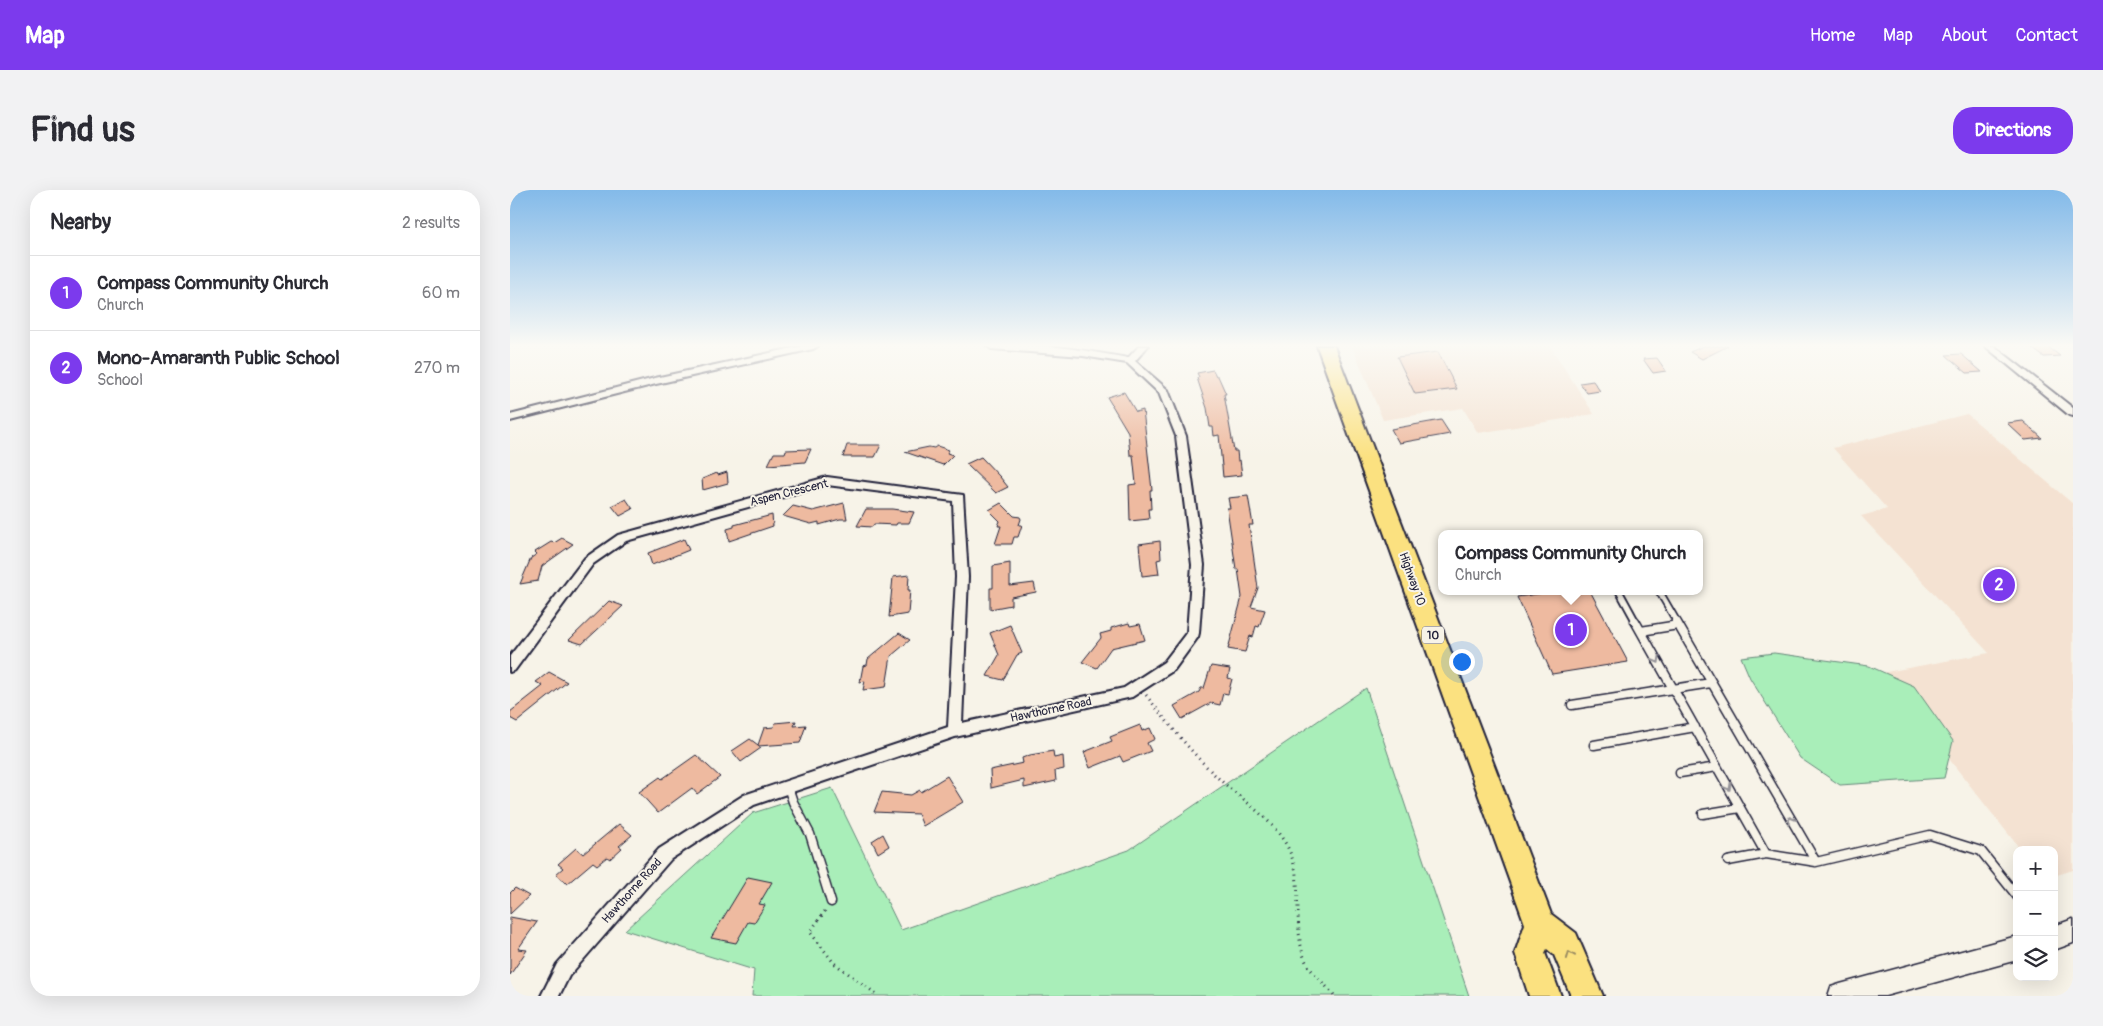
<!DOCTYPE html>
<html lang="en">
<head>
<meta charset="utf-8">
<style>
	:root { --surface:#fff; --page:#f2f2f3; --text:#2b2b33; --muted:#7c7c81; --line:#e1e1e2; --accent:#7c3aed }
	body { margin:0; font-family:Pangolin,sans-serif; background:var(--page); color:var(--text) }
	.controls { position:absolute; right:15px; bottom:15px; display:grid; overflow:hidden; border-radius:10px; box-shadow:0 5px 20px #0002 }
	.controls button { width:45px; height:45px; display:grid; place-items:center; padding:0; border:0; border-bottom:1px solid var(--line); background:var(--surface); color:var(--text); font:25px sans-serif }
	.you { position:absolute; left:951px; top:471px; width:18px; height:18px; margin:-12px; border:4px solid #fff; border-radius:50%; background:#1a73e8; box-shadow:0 0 0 8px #1a73e833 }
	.badge { display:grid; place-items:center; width:32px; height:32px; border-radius:50%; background:var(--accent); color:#fff; font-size:16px; font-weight:700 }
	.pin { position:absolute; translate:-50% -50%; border:2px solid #fff; box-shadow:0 1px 5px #0006 }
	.popup { position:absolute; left:928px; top:340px; width:265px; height:65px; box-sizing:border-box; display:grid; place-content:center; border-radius:10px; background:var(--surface); filter:drop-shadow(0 1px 4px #0005); font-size:16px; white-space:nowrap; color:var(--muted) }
	.popup b { font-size:19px; color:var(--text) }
	.popup::after { content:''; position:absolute; left:50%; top:100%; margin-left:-10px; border:10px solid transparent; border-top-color:var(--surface) }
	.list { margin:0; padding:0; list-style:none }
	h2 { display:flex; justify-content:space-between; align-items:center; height:65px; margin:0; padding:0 20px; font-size:21px }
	h2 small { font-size:16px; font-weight:400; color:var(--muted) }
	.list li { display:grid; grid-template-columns:32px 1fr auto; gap:15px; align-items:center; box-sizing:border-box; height:75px; padding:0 20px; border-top:1px solid var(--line) }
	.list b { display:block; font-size:19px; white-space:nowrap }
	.list p { margin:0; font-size:16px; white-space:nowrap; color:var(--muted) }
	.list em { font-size:16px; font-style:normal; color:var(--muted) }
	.icon { flex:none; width:28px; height:28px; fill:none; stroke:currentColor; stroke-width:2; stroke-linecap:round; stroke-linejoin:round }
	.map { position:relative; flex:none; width:1563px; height:806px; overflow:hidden; border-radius:20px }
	header { display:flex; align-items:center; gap:30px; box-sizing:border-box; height:70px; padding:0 25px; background:var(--accent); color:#fff }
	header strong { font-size:24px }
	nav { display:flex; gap:28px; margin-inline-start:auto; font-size:18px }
	.intro { display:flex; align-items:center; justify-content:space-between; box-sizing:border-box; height:120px; padding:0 30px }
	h1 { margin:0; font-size:35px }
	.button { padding:12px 22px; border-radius:20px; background:var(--accent); color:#fff; font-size:18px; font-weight:700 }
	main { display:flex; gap:30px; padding:0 30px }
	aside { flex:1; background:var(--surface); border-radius:20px; box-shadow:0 5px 20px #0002 }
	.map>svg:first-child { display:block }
	.built { fill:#f4e2d2 }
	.green { fill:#a9eeb9; stroke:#66887a }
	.building { fill:#eebaa0; stroke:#22223b }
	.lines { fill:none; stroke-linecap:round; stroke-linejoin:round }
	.lane-far1-casing { stroke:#22223b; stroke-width:9 }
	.lane-casing { stroke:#22223b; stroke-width:11 }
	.street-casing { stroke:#22223b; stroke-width:4 }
	.secondary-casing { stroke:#22223b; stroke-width:3 }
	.highway-casing { stroke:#22223b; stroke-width:4 }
	.path { stroke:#22223b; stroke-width:3; stroke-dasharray:1 4.5; stroke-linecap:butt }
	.lane-far1 { stroke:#f7f3e8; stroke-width:5.5 }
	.lane { stroke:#f7f3e8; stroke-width:8 }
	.street { fill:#f7f3e8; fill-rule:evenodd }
	.secondary { fill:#f7f3e8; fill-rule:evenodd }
	.highway { fill:#fbe180; fill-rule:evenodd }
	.oneway { stroke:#97959a }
	.oneway2 { stroke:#998b61 }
	.labels { text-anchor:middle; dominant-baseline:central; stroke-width:4; stroke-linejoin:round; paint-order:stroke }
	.shield { fill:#f7f3e8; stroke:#62616f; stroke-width:1 }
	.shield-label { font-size:11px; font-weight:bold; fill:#22223b }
	.street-label { font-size:12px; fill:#22223b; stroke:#f7f3e8 }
</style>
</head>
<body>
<header>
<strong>Map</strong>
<nav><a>Home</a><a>Map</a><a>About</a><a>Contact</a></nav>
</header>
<div class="intro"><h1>Find us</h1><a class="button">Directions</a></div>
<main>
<aside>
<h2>Nearby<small>2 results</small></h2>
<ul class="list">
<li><span class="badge">1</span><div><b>Compass Community Church</b><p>Church</p></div><em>60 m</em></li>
<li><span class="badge">2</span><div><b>Mono-Amaranth Public School</b><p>School</p></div><em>270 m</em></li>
</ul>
</aside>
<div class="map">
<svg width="1563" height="806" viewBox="0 0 1563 806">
	<rect width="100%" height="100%" fill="#f7f3e8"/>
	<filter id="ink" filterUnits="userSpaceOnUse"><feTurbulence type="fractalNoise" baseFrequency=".02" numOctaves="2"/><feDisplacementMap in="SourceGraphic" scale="10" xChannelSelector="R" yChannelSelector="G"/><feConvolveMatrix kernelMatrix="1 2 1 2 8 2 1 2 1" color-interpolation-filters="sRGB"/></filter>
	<g filter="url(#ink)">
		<path class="built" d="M 842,156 L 1040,156 L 1084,224 L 968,243 L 953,218 L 873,230 Z
			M 1457,224 L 1563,314 L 1563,680 L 1544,686 L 1544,660 L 1511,660 L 1371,483 L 1479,463 L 1351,326 L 1377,319 L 1323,258 Z"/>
		<path class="green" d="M 1264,463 L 1359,476 L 1404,496 L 1443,551 L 1434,588 L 1330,595 L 1290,568 L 1240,488 L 1231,467 Z
			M 856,498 L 959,806 L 242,806 L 244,780 L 115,740 L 243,623 L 322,598 L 391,740 L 619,660 Z"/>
		<path class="building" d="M 1193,156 L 1218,156 L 1192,169 L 1180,162 Z
			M 1519,156 L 1537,156 L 1550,166 L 1534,167 Z
			M 928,162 L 947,199 L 905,204 L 887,167 Z
			M 1451,164 L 1472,182 L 1457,183 L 1436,165 Z
			M 1147,168 L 1156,181 L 1143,183 L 1133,169 Z
			M 703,180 L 706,186 L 708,186 L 716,204 L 714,204 L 724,261 L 727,261 L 728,271 L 730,270 L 732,285 L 713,287 L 709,245 L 704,246 L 703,237 L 700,237 L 697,218 L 687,188 L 689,187 L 687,183 Z
			M 1083,191 L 1090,201 L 1077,203 L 1070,193 Z
			M 614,202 L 626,222 L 633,220 L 642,300 L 640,300 L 641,319 L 638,319 L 639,329 L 620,331 L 619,295 L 626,294 L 623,265 L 620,265 L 618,242 L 597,207 Z
			M 931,230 L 940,244 L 889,253 L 881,239 Z
			M 1513,231 L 1532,248 L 1515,250 L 1497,233 Z
			M 337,255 L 371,255 L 365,267 L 333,267 Z
			M 427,256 L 439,260 L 437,263 L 443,265 L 433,275 L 395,262 L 419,257 L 424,258 Z
			M 301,259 L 295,272 L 258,275 L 264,263 L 275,263 L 276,260 Z
			M 471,267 L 490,287 L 498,297 L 486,303 L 456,274 Z
			M 217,282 L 218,293 L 193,300 L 192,289 L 207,283 L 208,285 Z
			M 738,306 L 743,335 L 739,335 L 748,398 L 741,417 L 755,420 L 749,437 L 746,436 L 743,447 L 740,446 L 735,462 L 718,459 L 732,407 L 728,379 L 726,379 L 717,318 L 720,318 L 718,308 Z
			M 116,309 L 123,319 L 110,326 L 102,316 Z
			M 334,313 L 337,329 L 330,329 L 309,335 L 309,332 L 301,334 L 273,326 L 283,316 L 303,321 Z
			M 491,313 L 504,326 L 510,327 L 511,329 L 509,335 L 512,335 L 508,347 L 504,347 L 502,354 L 485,354 L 491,336 L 488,336 L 490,331 L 479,320 Z
			M 356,319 L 382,319 L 404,322 L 399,333 L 387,333 L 386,335 L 364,334 L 362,337 L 347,336 Z
			M 262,325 L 263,336 L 219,351 L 217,339 L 224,337 L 224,335 Z
			M 52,348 L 63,354 L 32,376 L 28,391 L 10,394 L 21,368 L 27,364 L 25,362 L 41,352 L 44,353 Z
			M 174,349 L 179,360 L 142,375 L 138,363 Z
			M 650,351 L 651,369 L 647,370 L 649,384 L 632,386 L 629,354 Z
			M 500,373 L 500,396 L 524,393 L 526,402 L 501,407 L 501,415 L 480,419 L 480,398 L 483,398 L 483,376 Z
			M 399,385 L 398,400 L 400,400 L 398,424 L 379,427 L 383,387 Z
			M 1048,401 L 1080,401 L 1118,472 L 1042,484 L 1007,407 Z
			M 99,411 L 113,416 L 72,454 L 59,450 Z
			M 619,433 L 620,436 L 630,434 L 635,450 L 601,458 L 587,478 L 572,472 L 591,448 L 590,444 L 601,441 L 601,438 Z
			M 500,435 L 512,463 L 507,465 L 493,490 L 477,486 L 489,465 L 480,443 Z
			M 389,443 L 400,450 L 381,466 L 376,497 L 353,500 L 355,491 L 350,492 L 353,476 L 357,475 L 358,469 Z
			M 701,476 L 720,479 L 718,488 L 722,489 L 718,504 L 713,503 L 710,515 L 701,513 L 672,529 L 664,516 L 689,502 L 691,498 L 694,498 Z
			M 39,482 L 57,492 L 7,532 L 0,528 L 0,522 L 33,496 L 26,492 Z
			M 286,531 L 284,536 L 296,535 L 290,553 L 248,556 L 251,558 L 231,572 L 222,561 L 240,549 L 248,555 L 254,538 L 264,537 L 265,533 Z
			M 630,535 L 632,541 L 640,538 L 645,549 L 637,553 L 641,561 L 613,572 L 610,566 L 580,578 L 574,562 L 602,551 L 600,547 Z
			M 543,561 L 544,568 L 553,566 L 554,579 L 545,581 L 546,591 L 514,598 L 514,590 L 481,598 L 480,580 L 513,573 L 512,568 L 520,565 Z
			M 186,565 L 210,587 L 187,604 L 182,598 L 148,623 L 129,602 L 150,587 L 152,589 Z
			M 437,586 L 453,612 L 413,636 L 408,624 L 364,622 L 372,602 L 401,605 L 410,600 L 411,602 Z
			M 109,634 L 122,645 L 109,656 L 112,658 L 100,669 L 97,667 L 87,675 L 83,672 L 57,694 L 46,684 L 53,678 L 48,674 L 66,658 L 73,664 Z
			M 373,644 L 379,656 L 368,663 L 362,651 Z
			M 238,687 L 262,692 L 249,714 L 255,715 L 244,733 L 238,732 L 226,753 L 201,748 Z
			M 5,698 L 19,706 L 0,724 L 0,703 Z
			M 0,727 L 27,732 L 8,759 L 17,760 L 0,785 Z"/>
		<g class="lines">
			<defs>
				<path id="lane-far1" d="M 1109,401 L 1126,432
					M 1149,401 L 1167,432"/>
				<path id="lane" d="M 1125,431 L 1256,664
					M 1166,431 L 1306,672
					M 1131,441 L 1168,435
					M 1062,515 L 1201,493
					M 1084,555 L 1185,537
					M 1170,583 L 1207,577
					M 278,597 L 283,612 L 300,644 L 321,712
					M 1193,624 L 1230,618
					M 1218,671 L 1256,664 L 1306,672 L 1420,645 L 1471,661 L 1507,706"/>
				<path id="street" d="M 292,156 L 308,156 L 303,159 L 146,194 L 0,231 L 0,225 L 145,188 Z
					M 477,156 C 521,151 574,160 618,168 L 629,156 L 638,156 L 625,171 L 658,200 L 676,246 L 694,375 L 689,443 L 688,447 L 664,480 L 622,507 L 445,547 L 244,615 L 161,669 L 59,786 L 49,806 L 31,806 L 47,774 L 149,659 L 234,605 L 438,537 L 446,387 L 443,311 L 317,295 L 116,351 L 83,374 L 5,480 L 0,482 L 0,466 L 75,368 L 108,345 L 317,287 L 453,305 L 458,387 L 452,533 L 614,498 L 654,472 L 677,442 L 682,375 L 666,246 L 649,203 L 617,173 L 573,166 L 482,159 Z
					M 1475,156 L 1484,156 L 1563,218 L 1563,226 L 1559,225 Z"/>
				<path id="secondary" d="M 1563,729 L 1563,753 L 1544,760 L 1544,736 Z
					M 1507,746 L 1507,770 L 1375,806 L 1318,806 L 1321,797 L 1330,794 Z"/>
				<path id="highway" d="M 807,156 L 824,156 L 1041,724 L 1066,743 L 1093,806 L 1061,806 L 1044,765 L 1037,759 L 1035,763 L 1051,806 L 1019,806 L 1005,763 L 1015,734 Z"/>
			</defs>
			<use href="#lane-far1" class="lane-far1-casing"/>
			<use href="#lane" class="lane-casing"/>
			<use href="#street" class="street-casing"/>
			<use href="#secondary" class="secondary-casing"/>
			<use href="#highway" class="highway-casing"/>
			<path class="path" d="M 636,505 C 658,533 680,561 706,586 C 730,609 762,627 778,658 C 795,692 782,732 794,767 C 799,782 815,793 824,806
				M 315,721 L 300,742 L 324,773 L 369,806"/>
			<use href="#lane-far1" class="lane-far1"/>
			<use href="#lane" class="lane"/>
			<use href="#street" class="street"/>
			<use href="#secondary" class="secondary"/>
			<use href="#highway" class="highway"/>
		</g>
		<defs><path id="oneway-chevron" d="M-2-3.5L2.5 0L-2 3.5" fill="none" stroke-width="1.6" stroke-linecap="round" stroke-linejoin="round" transform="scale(1.25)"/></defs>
		<g class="oneway">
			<use href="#oneway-chevron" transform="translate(1147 470) rotate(61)"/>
			<use href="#oneway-chevron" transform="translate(1218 597) rotate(61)"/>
			<use href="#oneway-chevron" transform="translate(1281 630) rotate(-120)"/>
		</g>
		<use class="oneway2" href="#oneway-chevron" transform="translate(1060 765) rotate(-112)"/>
	</g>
	<linearGradient id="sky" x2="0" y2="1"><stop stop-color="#83bae9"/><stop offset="0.58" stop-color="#fbfaf5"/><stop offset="1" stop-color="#fbfaf5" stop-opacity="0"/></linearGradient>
	<rect width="1563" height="268" fill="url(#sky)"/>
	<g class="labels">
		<rect class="shield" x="912" y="436.5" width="22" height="17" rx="4"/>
		<g class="shield-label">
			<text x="923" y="445">10</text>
		</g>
		<g class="street-label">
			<text transform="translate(279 303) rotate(-14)">Aspen Crescent</text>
			<text transform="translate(902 389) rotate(70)">Highway 10</text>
			<text transform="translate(541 520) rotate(-12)">Hawthorne Road</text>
			<text transform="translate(122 701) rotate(-48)">Hawthorne Road</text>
		</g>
	</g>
</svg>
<div class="controls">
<button>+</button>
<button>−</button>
<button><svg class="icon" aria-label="layers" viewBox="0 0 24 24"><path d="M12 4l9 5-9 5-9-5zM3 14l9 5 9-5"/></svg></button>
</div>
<div class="you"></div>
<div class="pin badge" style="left:1061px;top:440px">1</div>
<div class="popup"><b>Compass Community Church</b>Church</div>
<div class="pin badge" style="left:1489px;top:395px">2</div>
</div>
</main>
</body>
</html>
